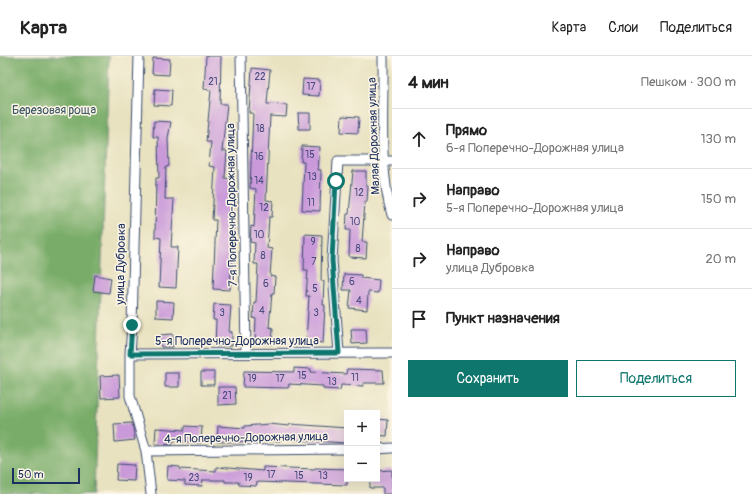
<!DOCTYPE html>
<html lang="ru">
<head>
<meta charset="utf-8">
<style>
	:root { --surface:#fff; --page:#f6f6f6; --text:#222; --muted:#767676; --line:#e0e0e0; --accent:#0f766e }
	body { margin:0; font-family:Pangolin,sans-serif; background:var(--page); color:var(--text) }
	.controls { position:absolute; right:12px; bottom:12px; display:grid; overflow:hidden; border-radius:0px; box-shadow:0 4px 16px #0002 }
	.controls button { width:36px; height:36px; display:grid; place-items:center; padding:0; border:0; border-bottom:1px solid var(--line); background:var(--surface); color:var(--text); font:20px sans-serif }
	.scale { position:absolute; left:12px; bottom:10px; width:68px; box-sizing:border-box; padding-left:4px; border:2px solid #1b2f5e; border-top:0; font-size:11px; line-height:14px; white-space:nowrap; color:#1b2f5e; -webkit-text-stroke:3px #fcf5e5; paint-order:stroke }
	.stop { position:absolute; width:12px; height:12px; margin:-9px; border:3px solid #0f766e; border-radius:50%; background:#fff }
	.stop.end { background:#0f766e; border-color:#fff; box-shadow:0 1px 4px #0008 }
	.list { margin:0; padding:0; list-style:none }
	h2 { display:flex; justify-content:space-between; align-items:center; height:52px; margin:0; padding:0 16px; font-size:17px }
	h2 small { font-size:13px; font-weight:400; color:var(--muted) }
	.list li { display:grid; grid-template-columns:26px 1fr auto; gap:12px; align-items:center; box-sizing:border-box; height:60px; padding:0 16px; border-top:1px solid var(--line) }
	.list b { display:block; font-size:15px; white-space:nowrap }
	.list p { margin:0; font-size:13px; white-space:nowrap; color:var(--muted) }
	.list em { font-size:13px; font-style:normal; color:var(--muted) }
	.actions { display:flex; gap:8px; padding:12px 16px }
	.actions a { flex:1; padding:9px 0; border:1px solid var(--accent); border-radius:0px; text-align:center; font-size:14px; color:var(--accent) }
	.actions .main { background:var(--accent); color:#fff }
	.icon { flex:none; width:22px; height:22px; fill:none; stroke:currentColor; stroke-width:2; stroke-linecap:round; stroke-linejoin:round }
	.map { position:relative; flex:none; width:392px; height:438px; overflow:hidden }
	header { display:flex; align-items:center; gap:24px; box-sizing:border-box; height:56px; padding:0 20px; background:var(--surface); border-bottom:1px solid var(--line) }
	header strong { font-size:19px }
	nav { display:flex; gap:22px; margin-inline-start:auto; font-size:14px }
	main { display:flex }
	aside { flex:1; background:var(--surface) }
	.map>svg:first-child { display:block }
	.forest { fill:#78ac68; stroke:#4a6e63 }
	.building { fill:#c999d9 }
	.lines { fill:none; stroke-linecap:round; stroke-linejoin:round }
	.minor-casing { stroke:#3a4a6d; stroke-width:11 }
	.minor { stroke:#fff; stroke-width:9 }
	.route { stroke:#0f766e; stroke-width:5 }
	.labels { text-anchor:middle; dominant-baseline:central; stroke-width:3; stroke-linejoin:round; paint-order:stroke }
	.number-label { font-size:10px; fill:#464a7d }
	.park-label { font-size:12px; fill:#3a5564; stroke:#fcf5e5 }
	.street-label { font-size:12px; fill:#1b2f5e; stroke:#fcf5e5 }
</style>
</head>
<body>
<header>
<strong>Карта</strong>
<nav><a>Карта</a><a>Слои</a><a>Поделиться</a></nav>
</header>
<main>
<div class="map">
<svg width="392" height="438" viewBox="0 0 392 438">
	<rect width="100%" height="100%" fill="#fcf5e5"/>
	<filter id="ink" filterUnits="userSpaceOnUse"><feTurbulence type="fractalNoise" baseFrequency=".025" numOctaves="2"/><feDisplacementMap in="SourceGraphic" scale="8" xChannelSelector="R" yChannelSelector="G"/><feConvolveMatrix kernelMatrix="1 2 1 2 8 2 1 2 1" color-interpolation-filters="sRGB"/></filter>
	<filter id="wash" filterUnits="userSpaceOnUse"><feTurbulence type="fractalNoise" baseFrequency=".012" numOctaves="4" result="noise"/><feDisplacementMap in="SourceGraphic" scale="16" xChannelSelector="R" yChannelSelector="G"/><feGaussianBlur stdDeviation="0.9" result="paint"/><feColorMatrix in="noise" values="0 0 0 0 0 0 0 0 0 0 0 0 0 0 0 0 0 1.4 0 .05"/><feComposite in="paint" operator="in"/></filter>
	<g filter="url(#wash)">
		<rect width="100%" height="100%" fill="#e8e2c0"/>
		<path class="forest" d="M 0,0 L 109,0 L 94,438 L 0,438 Z"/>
		<g id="blocks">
			<path class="building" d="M 206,0 L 221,0 L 220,48 L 227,48 L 222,95 L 227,95 L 225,122 L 232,123 L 229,171 L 233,171 L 230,234 L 213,233 L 216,164 L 212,164 L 215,111 L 209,110 L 211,86 L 206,86 L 211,34 L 204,33 Z
				M 153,2 L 170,3 L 169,19 L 152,18 Z
				M 252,12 L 270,14 L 267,48 L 287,49 L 286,61 L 270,60 L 266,144 L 273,145 L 272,161 L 269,161 L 267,192 L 272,193 L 270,220 L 275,221 L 274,237 L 272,237 L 269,271 L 273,272 L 272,288 L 255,287 L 256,263 L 253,262 L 254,246 L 256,246 L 258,208 L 254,208 L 255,187 L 250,186 L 251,170 L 254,171 L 256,133 L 250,132 L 253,57 L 249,57 Z
				M 303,23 L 320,24 L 319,40 L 302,39 Z
				M 155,33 L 172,34 L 171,50 L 154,49 Z
				M 298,57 L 310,57 L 310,73 L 299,73 Z
				M 342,60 L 359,61 L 358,77 L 341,76 Z
				M 154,65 L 171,66 L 168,82 L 169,110 L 166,111 L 165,143 L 174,143 L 171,191 L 178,191 L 176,232 L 159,231 L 161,182 L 155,181 L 156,122 L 159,122 L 158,81 L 153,81 Z
				M 302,90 L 320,91 L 318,114 L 321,114 L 320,155 L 302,154 L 304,106 L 301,106 Z
				M 353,115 L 366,115 L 366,130 L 368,130 L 367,146 L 365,146 L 362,186 L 367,186 L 366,202 L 349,201 L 350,174 L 346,174 L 347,158 L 349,158 Z
				M 305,178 L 322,179 L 321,225 L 324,225 L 323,249 L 325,249 L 323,287 L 306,285 L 309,240 L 306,240 L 308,214 L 304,214 Z
				M 344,218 L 361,219 L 361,222 L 379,224 L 378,237 L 368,236 L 367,254 L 349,252 L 351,234 L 343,234 Z
				M 95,219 L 111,222 L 109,237 L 93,235 Z
				M 156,245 L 174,246 L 173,262 L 156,261 Z
				M 214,248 L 231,249 L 229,276 L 232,276 L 232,290 L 215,290 L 216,264 L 213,264 Z
				M 351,273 L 366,273 L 367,287 L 352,288 Z
				M 173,278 L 173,291 L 161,291 L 160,279 Z
				M 294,312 L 311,313 L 311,316 L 346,318 L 347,313 L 383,314 L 384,327 L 363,327 L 363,330 L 341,329 L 340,334 L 323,333 L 323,330 L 289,328 L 288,332 L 243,331 L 244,315 L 294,316 Z
				M 201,316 L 214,316 L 214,329 L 201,329 Z
				M 165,317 L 179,317 L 179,331 L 165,331 Z
				M 119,319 L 120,341 L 101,342 L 100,320 Z
				M 218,331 L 235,331 L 236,348 L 218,349 Z
				M 377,363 L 388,364 L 387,380 L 377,379 Z
				M 132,367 L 135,384 L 115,386 L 114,368 Z
				M 269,368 L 289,370 L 290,368 L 347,372 L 347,387 L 280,383 L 280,385 L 217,386 L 218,370 L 245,372 L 245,370 Z
				M 185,370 L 202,371 L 201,387 L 172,385 L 172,389 L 155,388 L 156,372 L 185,374 Z
				M 117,408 L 135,409 L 134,425 L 116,424 Z
				M 168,410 L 180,411 L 180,413 L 216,415 L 216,411 L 263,415 L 263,411 L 314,413 L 315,412 L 347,413 L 347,429 L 257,426 L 256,430 L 239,429 L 239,426 L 225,426 L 225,424 L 203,424 L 202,430 L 185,429 L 185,425 L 167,424 Z
				M 392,414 L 392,438 L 383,438 L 383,432 L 370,432 L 370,423 L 377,423 L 377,415 Z"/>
		</g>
	</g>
	<g filter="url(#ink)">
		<use href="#blocks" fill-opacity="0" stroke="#3a4a6d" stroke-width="1"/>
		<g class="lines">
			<defs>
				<path id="minor" d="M 139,0 L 132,269 L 130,298 L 130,340 L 146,395 L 151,438
					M 241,0 L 246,297
					M 383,0 C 384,50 378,112 392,159
					M 339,297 L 332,204 L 338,105 L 392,105
					M 130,298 L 392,297
					M 377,393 L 392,392
					M 146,395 L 347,393"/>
			</defs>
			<use href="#minor" class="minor-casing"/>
			<use href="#minor" class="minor"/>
		</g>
	</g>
	<g class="lines" filter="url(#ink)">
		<path class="route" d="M 132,269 L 130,298 L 339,297 L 332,204 L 336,125"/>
	</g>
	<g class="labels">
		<g class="number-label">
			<text x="260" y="21">22</text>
			<text x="213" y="26">21</text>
			<text x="311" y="31">17</text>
			<text x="260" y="73">18</text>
			<text x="310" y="99">15</text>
			<text x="259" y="101">16</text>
			<text x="312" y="121">13</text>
			<text x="259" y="125">14</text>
			<text x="359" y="137">12</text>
			<text x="311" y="147">11</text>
			<text x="264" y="152">12</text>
			<text x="355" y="166">10</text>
			<text x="259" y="179">10</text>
			<text x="313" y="186">9</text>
			<text x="358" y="193">8</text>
			<text x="263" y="200">8</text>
			<text x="314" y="206">7</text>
			<text x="352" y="226">6</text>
			<text x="266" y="228">6</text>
			<text x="315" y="233">5</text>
			<text x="359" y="245">4</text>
			<text x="262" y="255">4</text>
			<text x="222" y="257">3</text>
			<text x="316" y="257">3</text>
			<text x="302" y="320">15</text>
			<text x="355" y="322">11</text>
			<text x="252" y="323">19</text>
			<text x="280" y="323">17</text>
			<text x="332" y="326">13</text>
			<text x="227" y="340">21</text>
			<text x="271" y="419">17</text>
			<text x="299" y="420">15</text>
			<text x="323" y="420">13</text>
			<text x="194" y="422">23</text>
			<text x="248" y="422">19</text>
		</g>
		<g class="park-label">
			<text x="54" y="54">Березовая роща</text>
		</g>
		<g class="street-label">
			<text transform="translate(374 80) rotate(-92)">Малая Дорожная улица</text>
			<text transform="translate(232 149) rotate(-91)">7-я Поперечно-Дорожная улица</text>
			<text transform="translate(121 208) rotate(-89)">улица Дубровка</text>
			<text x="237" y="285">5-я Поперечно-Дорожная улица</text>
			<text transform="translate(246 382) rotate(-1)">4-я Поперечно-Дорожная улица</text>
		</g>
	</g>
</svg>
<div class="controls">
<button>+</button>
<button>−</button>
</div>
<div class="scale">50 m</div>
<div class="stop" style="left:336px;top:125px"></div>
<div class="stop end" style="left:132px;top:269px"></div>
</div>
<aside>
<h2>4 мин<small>Пешком · 300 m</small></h2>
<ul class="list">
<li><svg class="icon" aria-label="ahead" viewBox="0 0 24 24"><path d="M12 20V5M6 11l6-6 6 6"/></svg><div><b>Прямо</b><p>6-я Поперечно-Дорожная улица</p></div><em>130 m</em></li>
<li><svg class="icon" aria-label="right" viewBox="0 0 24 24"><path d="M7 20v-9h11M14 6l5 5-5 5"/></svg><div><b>Направо</b><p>5-я Поперечно-Дорожная улица</p></div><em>150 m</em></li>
<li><svg class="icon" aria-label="right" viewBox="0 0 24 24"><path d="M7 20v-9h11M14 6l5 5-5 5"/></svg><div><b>Направо</b><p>улица Дубровка</p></div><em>20 m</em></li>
<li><svg class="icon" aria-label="arrive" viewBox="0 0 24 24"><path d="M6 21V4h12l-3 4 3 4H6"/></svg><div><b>Пункт назначения</b></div></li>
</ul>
<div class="actions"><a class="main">Сохранить</a><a>Поделиться</a></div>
</aside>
</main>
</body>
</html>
